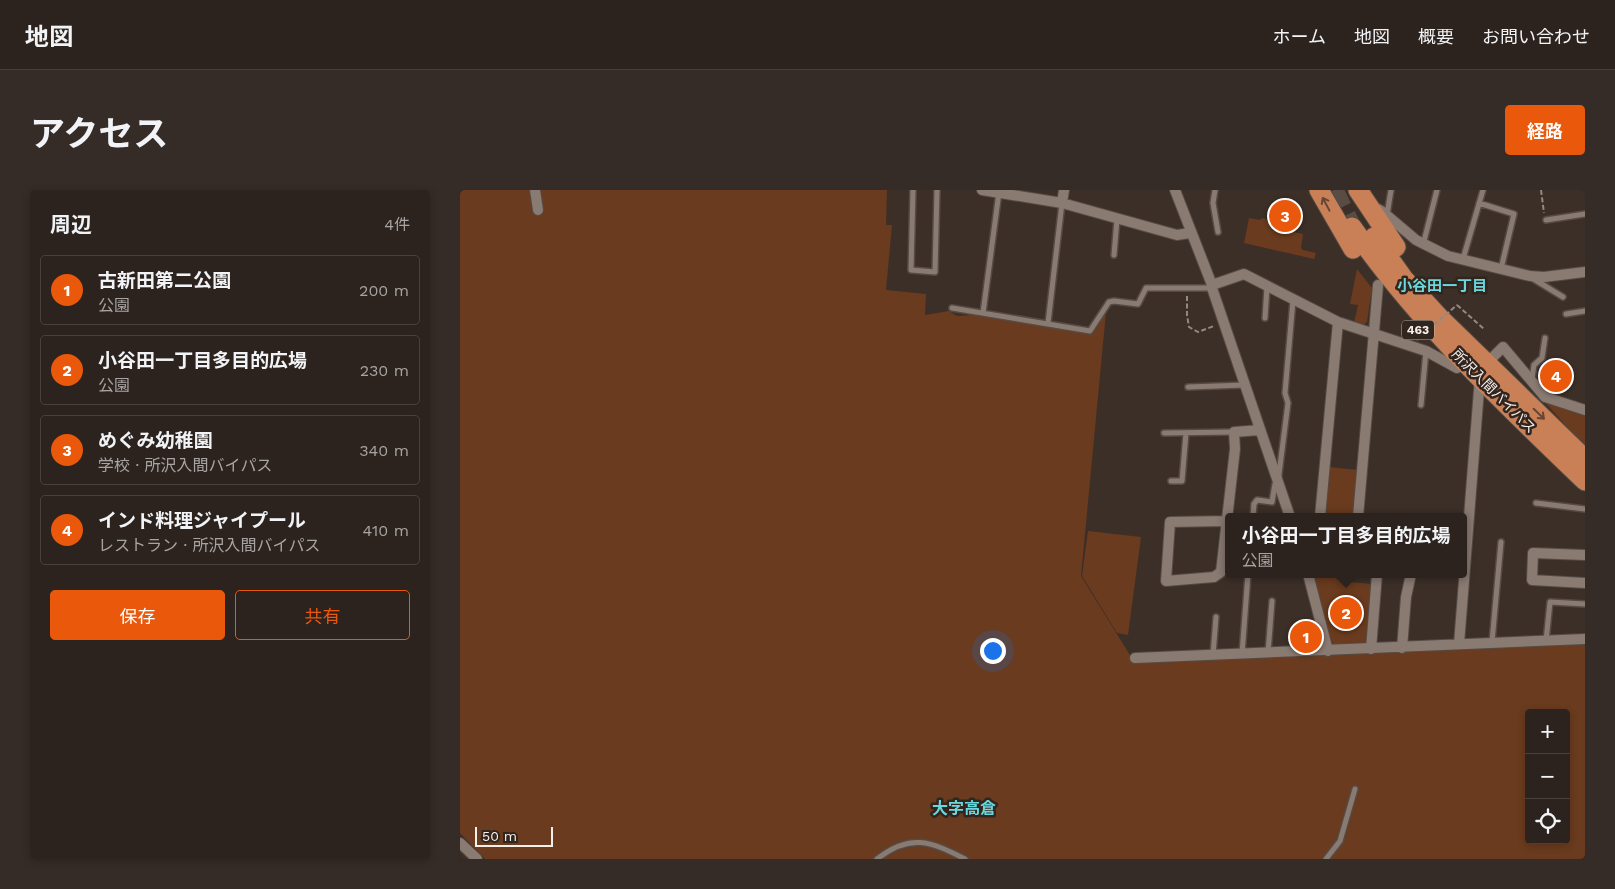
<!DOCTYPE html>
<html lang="ja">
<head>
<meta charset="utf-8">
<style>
	:root { --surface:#2d231e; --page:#352b27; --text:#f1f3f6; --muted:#a7a4a4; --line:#48403c; --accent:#ea580c }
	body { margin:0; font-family:"Work Sans","Noto Sans JP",sans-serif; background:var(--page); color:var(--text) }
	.controls { position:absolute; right:15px; bottom:15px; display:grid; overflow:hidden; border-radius:5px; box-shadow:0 2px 8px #0003 }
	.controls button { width:45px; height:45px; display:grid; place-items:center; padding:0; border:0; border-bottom:1px solid var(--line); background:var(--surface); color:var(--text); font:25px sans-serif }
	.scale { position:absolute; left:15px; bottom:12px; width:78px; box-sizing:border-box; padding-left:5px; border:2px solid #f6eee9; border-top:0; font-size:14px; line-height:18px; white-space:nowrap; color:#f6eee9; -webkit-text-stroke:4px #31251e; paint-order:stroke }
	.you { position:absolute; left:532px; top:460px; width:18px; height:18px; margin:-12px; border:4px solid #fff; border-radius:50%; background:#1a73e8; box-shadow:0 0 0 8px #1a73e833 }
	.badge { display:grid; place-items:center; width:32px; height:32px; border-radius:50%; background:var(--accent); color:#fff; font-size:16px; font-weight:700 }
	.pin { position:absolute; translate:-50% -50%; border:2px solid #fff; box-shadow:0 1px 5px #0006 }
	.popup { position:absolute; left:765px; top:323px; width:242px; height:65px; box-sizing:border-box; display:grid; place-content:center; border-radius:5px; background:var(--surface); filter:drop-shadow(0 1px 4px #0005); font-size:16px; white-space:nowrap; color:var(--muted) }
	.popup b { font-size:19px; color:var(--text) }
	.popup::after { content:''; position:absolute; left:50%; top:100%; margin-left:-10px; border:10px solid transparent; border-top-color:var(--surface) }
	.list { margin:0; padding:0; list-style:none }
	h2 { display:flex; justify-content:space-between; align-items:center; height:65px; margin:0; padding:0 20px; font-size:21px }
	h2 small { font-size:16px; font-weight:400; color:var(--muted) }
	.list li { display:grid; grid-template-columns:32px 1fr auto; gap:15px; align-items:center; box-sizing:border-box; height:70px; margin:0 10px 10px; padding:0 10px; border:1px solid var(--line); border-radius:5px }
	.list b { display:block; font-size:19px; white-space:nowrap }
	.list p { margin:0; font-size:16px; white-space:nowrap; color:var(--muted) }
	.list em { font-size:16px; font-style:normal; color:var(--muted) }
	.actions { display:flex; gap:10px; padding:15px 20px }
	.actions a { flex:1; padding:11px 0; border:1px solid var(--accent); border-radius:5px; text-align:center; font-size:18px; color:var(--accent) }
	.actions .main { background:var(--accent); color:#fff }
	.icon { flex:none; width:28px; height:28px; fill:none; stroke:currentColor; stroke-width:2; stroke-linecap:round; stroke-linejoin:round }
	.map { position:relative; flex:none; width:1125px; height:669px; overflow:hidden; border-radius:5px }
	header { display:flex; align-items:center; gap:30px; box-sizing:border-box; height:70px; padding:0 25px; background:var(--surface); border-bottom:1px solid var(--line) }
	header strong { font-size:24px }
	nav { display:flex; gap:28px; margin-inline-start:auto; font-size:18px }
	.intro { display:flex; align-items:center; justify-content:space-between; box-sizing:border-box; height:120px; padding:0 30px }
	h1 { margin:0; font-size:35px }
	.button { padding:12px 22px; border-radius:5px; background:var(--accent); color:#fff; font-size:18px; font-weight:700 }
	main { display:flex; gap:30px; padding:0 30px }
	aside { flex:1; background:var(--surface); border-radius:5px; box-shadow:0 2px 8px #0003 }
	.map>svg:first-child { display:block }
	.green { fill:#6a3b1e; fill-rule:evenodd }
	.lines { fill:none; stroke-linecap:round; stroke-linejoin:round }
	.highway-tunnel { stroke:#584c45; stroke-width:19; stroke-dasharray:19 9; stroke-linecap:butt }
	.lane-casing { stroke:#554b44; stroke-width:8 }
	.street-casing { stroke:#554b44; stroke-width:12 }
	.highway-casing { stroke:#554b44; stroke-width:21 }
	.path { stroke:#938882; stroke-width:2; stroke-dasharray:5 2.5; stroke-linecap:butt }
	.lane { stroke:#897a72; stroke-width:5 }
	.street { stroke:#897a72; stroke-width:10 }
	.highway { stroke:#c98056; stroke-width:19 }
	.path-bridge { stroke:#938882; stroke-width:2; stroke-dasharray:5 2.5; stroke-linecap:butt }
	.oneway { stroke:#664532 }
	.labels { text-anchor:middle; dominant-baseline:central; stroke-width:5; stroke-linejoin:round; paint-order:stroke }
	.shield { fill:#31251e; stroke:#bbb2ac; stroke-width:1 }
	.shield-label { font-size:12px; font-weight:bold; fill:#f6eee9 }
	.street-label { font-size:14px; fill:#f6eee9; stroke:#31251e }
	.neighbourhood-label { font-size:15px; font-weight:bold; fill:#6ad7dd; stroke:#31251e }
	.quarter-label { font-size:16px; font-weight:bold; fill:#6ad7dd; stroke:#31251e }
</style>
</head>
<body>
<header>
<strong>地図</strong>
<nav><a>ホーム</a><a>地図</a><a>概要</a><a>お問い合わせ</a></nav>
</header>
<div class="intro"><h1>アクセス</h1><a class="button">経路</a></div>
<main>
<aside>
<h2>周辺<small>4件</small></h2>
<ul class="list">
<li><span class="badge">1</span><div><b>古新田第二公園</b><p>公園</p></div><em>200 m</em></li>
<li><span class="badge">2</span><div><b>小谷田一丁目多目的広場</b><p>公園</p></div><em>230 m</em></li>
<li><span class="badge">3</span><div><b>めぐみ幼稚園</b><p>学校 · 所沢入間バイパス</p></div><em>340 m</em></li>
<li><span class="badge">4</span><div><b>インド料理ジャイプール</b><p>レストラン · 所沢入間バイパス</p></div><em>410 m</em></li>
</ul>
<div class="actions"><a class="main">保存</a><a>共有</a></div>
</aside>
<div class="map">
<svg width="1125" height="669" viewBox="0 0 1125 669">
	<rect width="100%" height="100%" fill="#3c2f28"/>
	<path class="green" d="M 0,0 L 427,0 L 426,35 L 432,35 L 426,100 L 466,104 L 465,125 L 489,121 L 497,126 L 513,125 L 631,144 L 646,122 L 621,386 L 673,470 L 1125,453 L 1125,669 L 25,669 L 0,643 ZM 1069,523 L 1106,523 L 1106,650 L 1069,650 Z
		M 789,28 L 800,30 L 802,28 L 830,35 L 835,38 L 834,42 L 843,44 L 841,58 L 843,60 L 856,63 L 854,69 L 784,53 Z
		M 897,79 L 912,98 L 907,132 L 903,135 L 894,133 L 898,115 L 890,114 Z
		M 1083,210 L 1125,223 L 1125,257 Z
		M 869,277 L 898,280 L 894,327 L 864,327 Z
		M 628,341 L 681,347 L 668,445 L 657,443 L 622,386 Z
		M 859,384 L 888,384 L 888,392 L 913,394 L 908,451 L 903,456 L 875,457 L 870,453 L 852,387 L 859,388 Z
		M 831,440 L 859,440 L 863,454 L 857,459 L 829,460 Z"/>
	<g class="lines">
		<path class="highway-tunnel" d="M 874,0 L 892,37"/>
		<defs>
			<path id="lane" d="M 453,0 L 451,80 L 475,82 L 477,0
				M 755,0 L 753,13 L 758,42
				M 1019,13 L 1054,24 L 1041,79
				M 927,25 L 931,0
				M 1086,30 L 1125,24
				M 963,55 L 977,0
				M 654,65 L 657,29
				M 1003,69 L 1023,0
				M 1072,88 L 1103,107
				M 492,118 L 630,141 L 649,112 L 654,111 L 678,114 L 686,98 L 752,98
				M 523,123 L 539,2
				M 1106,124 L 1125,121
				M 805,128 L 807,97
				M 588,133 L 602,13
				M 1072,189 L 1074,175 L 1082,168 L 1085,148
				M 728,197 L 785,195
				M 961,215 L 966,161
				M 704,243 L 774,242
				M 711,291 L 722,291 L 726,243
				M 1076,313 L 1125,319
				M 793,327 L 794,314 L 797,310 L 812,312 L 815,294 L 818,292 L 828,213 L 825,203 L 833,110
				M 1086,451 L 1090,412 L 1125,414
				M 1032,452 L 1041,352
				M 808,463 L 812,411
				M 782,464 L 788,384
				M 753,465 L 756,427
				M 417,669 C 450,643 470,651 505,669
				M 866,669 L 880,651 L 895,599"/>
			<path id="street" d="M 75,0 L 78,20
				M 522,0 L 602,13 L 717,45 L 730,43
				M 715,0 L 752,95 L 752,98 L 830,327
				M 602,13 L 604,0
				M 913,23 L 918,19 L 923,22 L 956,50 L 988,66 L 1070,86 L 1084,87 L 1125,82
				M 752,95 L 784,84 L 878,132 L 966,161 L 997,178
				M 1034,166 L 1043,157 L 1085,207 L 1125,220
				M 860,327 L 878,132
				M 898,327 L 918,95
				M 766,331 L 710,332 L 706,391 L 754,387 L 761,382 L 775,259 L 774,242 L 800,240
				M 1125,365 L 1073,363 L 1072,390 L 1125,393
				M 848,384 L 868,461
				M 999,454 L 1020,187
				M 942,458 L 946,407 L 951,384
				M 911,459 L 917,384
				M 675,468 L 1125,449
				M 0,653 L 17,669"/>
			<path id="highway" d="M 859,0 L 893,59
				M 898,0 L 936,57
				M 892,37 C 958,132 1042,211 1125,291
				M 914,47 L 944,89 L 979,127 L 1125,269"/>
		</defs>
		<use href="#lane" class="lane-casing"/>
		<use href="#street" class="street-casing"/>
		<use href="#highway" class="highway-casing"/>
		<path class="path" d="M 1081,0 L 1084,23
			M 727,106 L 727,125 L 729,137 L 738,142 L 754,136
			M 997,115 L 1024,139"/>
		<use href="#lane" class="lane"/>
		<use href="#street" class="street"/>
		<use href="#highway" class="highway"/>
		<path class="path-bridge" d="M 957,150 L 997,115"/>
	</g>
	<defs><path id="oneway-shaft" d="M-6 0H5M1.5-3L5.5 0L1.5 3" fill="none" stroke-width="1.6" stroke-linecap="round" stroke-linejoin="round" transform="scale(1.25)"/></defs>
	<g class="oneway">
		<use href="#oneway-shaft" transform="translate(866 14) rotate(-118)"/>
		<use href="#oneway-shaft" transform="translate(1079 224) rotate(44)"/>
	</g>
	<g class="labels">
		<rect class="shield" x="942" y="130.5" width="32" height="19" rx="4"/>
		<g class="shield-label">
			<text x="958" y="140">463</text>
		</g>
		<g class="street-label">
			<text transform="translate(1034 201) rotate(45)">所沢入間バイパス</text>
		</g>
		<g class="neighbourhood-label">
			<text x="982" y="96">小谷田一丁目</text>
		</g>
		<g class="quarter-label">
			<text x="504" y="618">大字高倉</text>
		</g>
	</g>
</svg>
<div class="controls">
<button>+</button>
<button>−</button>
<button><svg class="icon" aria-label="locate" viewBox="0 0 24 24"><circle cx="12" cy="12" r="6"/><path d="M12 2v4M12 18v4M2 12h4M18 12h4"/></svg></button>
</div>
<div class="scale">50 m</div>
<div class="you"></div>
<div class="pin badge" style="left:846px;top:447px">1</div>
<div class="pin badge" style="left:886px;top:423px">2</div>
<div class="popup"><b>小谷田一丁目多目的広場</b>公園</div>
<div class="pin badge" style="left:825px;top:26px">3</div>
<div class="pin badge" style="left:1096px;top:186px">4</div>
</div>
</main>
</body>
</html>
